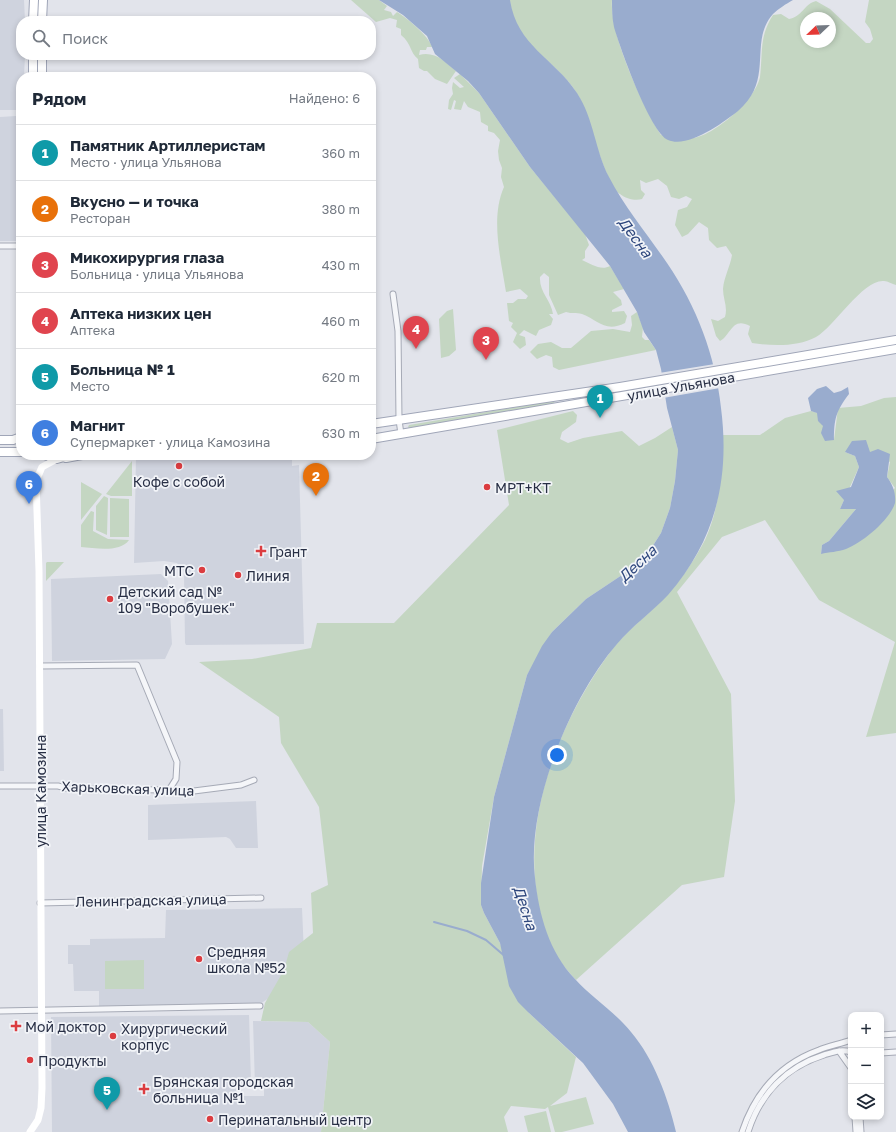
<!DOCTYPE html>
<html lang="ru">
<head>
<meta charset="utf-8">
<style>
	:root { --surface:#fff; --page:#f6f6f7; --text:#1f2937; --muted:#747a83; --line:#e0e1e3; --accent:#7c3aed }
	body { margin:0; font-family:"Golos Text",sans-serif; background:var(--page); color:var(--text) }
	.controls { position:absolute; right:12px; bottom:12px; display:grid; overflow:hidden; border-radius:8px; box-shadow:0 2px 6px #0003 }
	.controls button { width:36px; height:36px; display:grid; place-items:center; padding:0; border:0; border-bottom:1px solid var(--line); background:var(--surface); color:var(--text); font:20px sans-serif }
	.compass { position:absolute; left:800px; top:12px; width:36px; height:36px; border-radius:50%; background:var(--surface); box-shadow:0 2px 6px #0003; rotate:247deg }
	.you { position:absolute; left:557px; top:755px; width:14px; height:14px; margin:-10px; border:3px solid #fff; border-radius:50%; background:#1a73e8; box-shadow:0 0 0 6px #1a73e833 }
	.badge { display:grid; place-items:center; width:26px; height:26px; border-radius:50%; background:var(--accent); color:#fff; font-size:13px; font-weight:700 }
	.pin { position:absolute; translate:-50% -33px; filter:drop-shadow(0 1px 2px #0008) }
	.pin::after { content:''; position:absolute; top:21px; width:14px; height:12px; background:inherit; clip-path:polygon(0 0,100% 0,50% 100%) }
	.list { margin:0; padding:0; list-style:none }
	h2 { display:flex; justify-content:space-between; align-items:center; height:52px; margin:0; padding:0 16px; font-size:17px }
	h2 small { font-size:13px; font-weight:400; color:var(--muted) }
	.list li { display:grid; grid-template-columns:26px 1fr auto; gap:12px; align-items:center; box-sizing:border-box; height:56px; padding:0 16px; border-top:1px solid var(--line) }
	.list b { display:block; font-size:15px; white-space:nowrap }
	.list p { margin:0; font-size:13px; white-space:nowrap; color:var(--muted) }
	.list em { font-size:13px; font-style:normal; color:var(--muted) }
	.icon { flex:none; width:22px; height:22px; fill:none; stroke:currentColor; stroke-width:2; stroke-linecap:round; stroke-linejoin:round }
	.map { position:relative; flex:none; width:896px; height:1132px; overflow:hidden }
	.search { position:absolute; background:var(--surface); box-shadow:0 2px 6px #0003; left:16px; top:16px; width:360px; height:44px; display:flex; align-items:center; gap:10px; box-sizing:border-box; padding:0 14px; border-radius:16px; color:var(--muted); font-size:15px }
	.panel { position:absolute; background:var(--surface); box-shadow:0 2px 6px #0003; left:16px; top:72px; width:360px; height:388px; border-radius:16px }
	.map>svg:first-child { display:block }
	.built { fill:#cfd3de }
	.green { fill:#c4d6c2; fill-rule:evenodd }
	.water { fill:#99acce }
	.pier { fill:#e2e4eb }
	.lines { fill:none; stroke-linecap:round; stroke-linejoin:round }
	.stream { stroke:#99acce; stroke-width:2 }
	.street-casing { stroke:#a6aab6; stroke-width:7 }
	.primary-casing { stroke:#a0a6b8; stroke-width:10 }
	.street { stroke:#f5f6f9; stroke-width:5 }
	.secondary { stroke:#fff; stroke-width:7 }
	.primary { stroke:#fff; stroke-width:8 }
	.poi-dot { fill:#db3c40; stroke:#f2f4f8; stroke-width:1.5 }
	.labels { text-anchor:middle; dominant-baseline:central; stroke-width:3.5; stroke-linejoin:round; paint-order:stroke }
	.street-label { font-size:14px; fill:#282f45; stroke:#f2f4f8 }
	.poi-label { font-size:14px; fill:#282f45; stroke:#f2f4f8; text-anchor:start }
	.water-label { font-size:15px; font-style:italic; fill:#2e477d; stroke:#f2f4f8 }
</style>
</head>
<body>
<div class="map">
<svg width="896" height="1132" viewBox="0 0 896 1132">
	<rect width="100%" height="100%" fill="#e2e4eb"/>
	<path class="built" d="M 0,0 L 24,0 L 25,21 L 21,21 L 21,55 L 25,55 L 24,77 L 21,77 L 21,110 L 0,110 Z
		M 16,116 L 21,117 L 21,241 L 0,241 L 0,117 Z
		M 136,456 L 274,456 L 283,459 L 292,458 L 292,466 L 299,465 L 304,644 L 186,645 L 185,643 L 184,572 L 177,563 L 164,561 L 134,563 Z
		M 161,574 L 168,581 L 172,644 L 165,659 L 52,661 L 51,579 Z
		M 0,709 L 3,709 L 4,771 L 0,771 Z
		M 256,801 L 258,848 L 236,848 L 230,839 L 226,837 L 148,840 L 148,805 Z
		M 302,908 L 304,954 L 297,979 L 260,1004 L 99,1006 L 99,991 L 74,991 L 73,964 L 68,964 L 68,945 L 90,945 L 90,939 L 165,938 L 166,910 Z
		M 249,1015 L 251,1082 L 235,1083 L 237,1096 L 264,1096 L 264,1086 L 255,1086 L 253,1021 L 308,1022 L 330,1042 L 321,1132 L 52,1132 L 51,1017 Z"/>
	<path class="green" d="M 351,0 L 379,0 L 387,6 L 384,10 L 391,12 L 393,16 L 397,12 C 407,18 429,36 432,47 L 427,47 L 426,50 L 420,50 L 419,55 C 435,51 444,61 456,71 L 447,84 L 435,79 L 427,71 L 424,71 L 419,68 L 418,59 C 410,53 412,44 401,35 L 401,29 L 396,27 L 397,20 L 390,18 L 376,22 Z
		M 510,0 L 612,0 C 609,34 643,106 661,135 C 671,136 682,139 692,138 C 713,137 756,99 760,77 C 763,52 759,37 773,15 L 781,14 L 789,19 C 802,17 804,4 816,1 L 830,9 L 866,43 L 870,43 L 873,39 L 870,29 L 865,22 L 869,0 L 896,0 L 896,285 C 892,284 888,281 884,281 C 863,279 835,326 816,337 C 798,347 772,346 752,343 L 748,334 L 750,326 C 732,316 731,335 720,341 L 716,336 L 711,319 L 718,321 L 725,317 C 728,307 723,299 723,289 C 724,277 730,267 732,255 L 726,246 L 717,248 L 709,240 L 708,228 L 699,222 L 688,234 L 682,237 L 675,225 L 678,210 L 687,207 L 692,199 L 686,196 L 679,199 L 671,197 L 667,186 L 658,179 L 646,183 L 640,180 L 641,190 L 645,194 L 642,199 C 636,201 626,199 620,194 C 605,185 589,115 579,97 C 561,62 512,45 510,0 ZM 806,18 L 830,18 L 830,42 L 806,42 Z
		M 460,74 L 479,93 L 530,167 L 585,234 L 589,245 L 585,251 L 585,258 L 582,260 C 591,264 601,271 610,266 L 624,289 L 613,292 L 621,300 L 622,305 L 612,310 L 612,312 L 624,311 L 627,316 L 625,323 C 605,333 598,320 582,314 C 576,312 572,314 566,312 L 558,315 L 549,295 L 549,277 L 544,273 L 540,277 C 539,292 551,300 553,314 L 549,314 L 553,319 L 551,325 L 539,330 L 536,336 L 524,330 L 519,335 L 525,337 L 526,345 L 520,349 L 513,342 L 517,333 L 511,327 L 513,323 L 509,321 L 507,303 L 513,303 L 518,299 L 526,299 L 528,296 L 520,289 L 506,292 C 501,260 490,218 504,187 L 501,177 L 502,168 L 499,160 L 498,151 L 500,140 L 494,133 L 488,131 L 488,126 L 481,122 L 480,112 L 468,107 L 464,101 L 461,110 L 454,109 L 456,101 L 454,100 L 451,110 L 448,109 L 449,100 L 453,94 L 452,88 L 453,82 L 460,88 L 464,87 L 454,78 Z
		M 18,263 L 21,263 L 21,350 L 18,347 Z
		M 453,309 L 456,350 L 449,356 L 441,358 L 439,319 L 447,311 Z
		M 637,312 L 643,327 L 642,337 L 645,340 L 649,340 L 656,350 L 559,370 L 553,367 L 552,357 L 546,355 L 537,359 L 530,352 L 538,344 L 551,342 L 562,348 L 571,348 L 591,331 L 613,329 L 630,332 L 632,325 L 631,316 Z
		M 896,397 L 896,733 L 866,737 L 895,642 L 819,600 L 765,520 L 722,537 L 677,592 L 731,694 L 735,801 L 724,877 L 682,885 L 576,980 C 567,970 558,960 552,948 C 508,848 552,729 614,647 C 627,631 644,618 658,604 C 677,586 693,563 705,540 C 720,507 722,471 723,435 L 760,435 L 785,418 L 811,411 L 818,413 L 823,426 L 834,440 L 838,408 L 861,406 L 884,398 ZM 845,452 L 870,452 L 890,462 L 887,477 L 895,488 L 821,554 L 822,545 L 829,541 L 856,509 L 840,509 L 859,467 L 855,456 Z
		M 552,401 L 555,403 L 410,429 L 408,427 L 409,425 Z
		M 573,411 L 577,415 L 576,422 L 562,432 L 560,439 L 568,443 L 583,438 L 622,431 L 639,446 L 655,438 L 672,427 L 678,450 L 675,481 L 670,508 L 661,533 L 647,555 L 628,571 L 586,599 L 552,632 L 527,675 L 494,797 L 482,866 L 481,905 L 484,913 L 500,943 L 505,958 L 506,971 L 529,1013 L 576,1057 L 567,1093 L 550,1106 L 586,1097 L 594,1124 L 562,1132 L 555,1132 L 548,1107 L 545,1109 L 511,1106 L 504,1117 L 508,1132 L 321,1132 L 330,1042 L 308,1022 L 261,1021 L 265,1003 L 284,970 L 289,952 L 313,933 L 311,893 L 328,885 L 319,807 L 281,743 L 279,717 L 199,662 L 252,659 L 311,648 L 317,623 L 394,623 L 509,505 L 497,430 Z
		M 132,461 L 132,496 L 111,496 L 106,494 Z
		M 81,482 L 102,494 L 81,520 Z
		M 104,496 L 108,498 L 107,535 L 96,530 L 96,506 Z
		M 110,498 L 129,499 L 129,537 L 110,537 Z
		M 91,511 L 94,512 L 93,531 L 108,539 L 129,540 C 120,553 95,548 81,547 L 81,525 Z
		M 47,562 L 64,562 L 46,581 L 46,563 Z
		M 144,960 L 144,989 L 105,989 L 105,961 Z
		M 546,1111 L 551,1132 L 528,1132 L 524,1116 Z"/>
	<path class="water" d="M 379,0 L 510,0 C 517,46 554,58 577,93 C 594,119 595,150 609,177 C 625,208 648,235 667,263 C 697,307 715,355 721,408 C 730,478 716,540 668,595 C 652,612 632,626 617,644 C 570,698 526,806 535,878 C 539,915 549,952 575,979 C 592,998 615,1012 631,1032 C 654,1059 668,1098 676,1132 L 628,1132 L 613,1104 L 583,1063 L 529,1013 L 518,1002 L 509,986 L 500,943 L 484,913 L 481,905 L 481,883 L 494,797 L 527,675 L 542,646 L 552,632 L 586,599 L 628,571 L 647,555 L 661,533 L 670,508 L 675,481 L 678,450 L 667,408 L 661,369 L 656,350 L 644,332 L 637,312 L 610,266 L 530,167 L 479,93 L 468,81 L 435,54 L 427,36 L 403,15 Z
		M 612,0 L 793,0 C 786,4 778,9 773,14 C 748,42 775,80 738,111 C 724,122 688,149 668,140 C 650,132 620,48 614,27 C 612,18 612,9 612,0 Z
		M 826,386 L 834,393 L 841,391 L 848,387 L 849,394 C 836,411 834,419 834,440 L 825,441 L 821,433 L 823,426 L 818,421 L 817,413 L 811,411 L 808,398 L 817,389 Z
		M 866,440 L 870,452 L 878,449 L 890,454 L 887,477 C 893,485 896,493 895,503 C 890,520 862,543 846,549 C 838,552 829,552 821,554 L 822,545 L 829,541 L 856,509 L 840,509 L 844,500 L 836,491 L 851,487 L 859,467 L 855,456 L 845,452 L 852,441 Z"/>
	<path class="pier" d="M 715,364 L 720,388 L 663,398 L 659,373 Z"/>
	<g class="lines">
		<path class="stream" d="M 434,922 L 467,931 L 486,940 L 507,958"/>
		<defs>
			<path id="street" d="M 0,246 L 21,246
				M 393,294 L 398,331 L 399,420 L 401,434
				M 40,666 L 137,665 L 177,762 L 176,779 L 169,790
				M 0,786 L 58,786 L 70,789 L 169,790 L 186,792 L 241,785 L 254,780
				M 40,903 L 261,898
				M 0,1011 L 260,1006
				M 881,1035 L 896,1034
				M 839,1051 L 851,1068
				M 881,1053 L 896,1052
				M 855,1117 L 856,1132
				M 860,1117 L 861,1132
				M 742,1132 C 755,1093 780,1064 819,1050 C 829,1046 840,1044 851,1040
				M 748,1132 C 760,1094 786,1067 824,1055 C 834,1052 841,1049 851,1052"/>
			<path id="primary" d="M 33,21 L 34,0
				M 42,21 L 43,0
				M 33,77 L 33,55
				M 42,77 L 42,55
				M 371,424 L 620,387 L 896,340
				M 371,439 L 896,349
				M 0,440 L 13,440 L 21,437
				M 0,452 L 21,452
				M 44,455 L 57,459 L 71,455
				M 66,458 L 82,455"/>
		</defs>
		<use href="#street" class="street-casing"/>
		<use href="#primary" class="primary-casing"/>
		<use href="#street" class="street"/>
		<path class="secondary" d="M 30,1132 L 38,1120 L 41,1108 L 42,1088 L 39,571 L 36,481 L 42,467 L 57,459"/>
		<use href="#primary" class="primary"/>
	</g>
	<g class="poi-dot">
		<circle cx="179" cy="466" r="4"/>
		<circle cx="487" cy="487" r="4"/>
		<path d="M259 545h4v4h4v4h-4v4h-4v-4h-4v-4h4z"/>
		<circle cx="202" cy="570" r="4"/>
		<circle cx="238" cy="575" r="4"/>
		<circle cx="110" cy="599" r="4"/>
		<circle cx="199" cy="959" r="4"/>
		<path d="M14 1020h4v4h4v4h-4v4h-4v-4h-4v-4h4z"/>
		<circle cx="113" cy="1036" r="4"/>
		<circle cx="30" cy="1060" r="4"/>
		<path d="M142 1083h4v4h4v4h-4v4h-4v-4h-4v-4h4z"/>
		<circle cx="210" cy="1119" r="4"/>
	</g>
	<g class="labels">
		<g class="street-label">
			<text transform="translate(681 386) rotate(-10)">улица Ульянова</text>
			<text transform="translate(128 788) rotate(2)">Харьковская улица</text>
			<text transform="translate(40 791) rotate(-90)">улица Камозина</text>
			<text transform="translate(151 900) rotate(-1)">Ленинградская улица</text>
		</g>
		<g class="poi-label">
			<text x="179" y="481" text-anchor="middle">Кофе с собой</text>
			<text x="495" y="487">МРТ+КТ</text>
			<text x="269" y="551">Грант</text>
			<text x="194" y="570" text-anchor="end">МТС</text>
			<text x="246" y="575">Линия</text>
			<text x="118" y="591">Детский сад №<tspan x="118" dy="16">109 "Воробушек"</tspan></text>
			<text x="207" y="951">Средняя<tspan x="207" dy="16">школа №52</tspan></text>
			<text x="25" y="1026">Мой доктор</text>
			<text x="121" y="1028">Хирургический<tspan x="121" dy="16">корпус</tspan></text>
			<text x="38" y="1060">Продукты</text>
			<text x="153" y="1081">Брянская городская<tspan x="153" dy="16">больница №1</tspan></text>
			<text x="218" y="1119">Перинатальный центр</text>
		</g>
		<g class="water-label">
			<text transform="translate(636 237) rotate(54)">Десна</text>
			<text transform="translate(637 563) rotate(-43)">Десна</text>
			<text transform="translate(526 908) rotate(72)">Десна</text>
		</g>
	</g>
</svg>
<div class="controls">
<button>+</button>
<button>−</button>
<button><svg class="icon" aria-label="layers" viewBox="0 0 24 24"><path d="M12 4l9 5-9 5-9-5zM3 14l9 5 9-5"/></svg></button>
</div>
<svg class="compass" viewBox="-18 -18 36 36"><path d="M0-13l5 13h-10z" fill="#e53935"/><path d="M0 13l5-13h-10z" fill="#747a83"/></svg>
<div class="you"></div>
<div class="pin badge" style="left:600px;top:418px;background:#0f9aa8">1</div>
<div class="pin badge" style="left:316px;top:496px;background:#e8710a">2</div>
<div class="pin badge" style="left:486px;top:360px;background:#e0444e">3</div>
<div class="pin badge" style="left:416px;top:349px;background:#e0444e">4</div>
<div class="pin badge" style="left:107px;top:1110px;background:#0f9aa8">5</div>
<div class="pin badge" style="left:29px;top:504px;background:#3f7fe0">6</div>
<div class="search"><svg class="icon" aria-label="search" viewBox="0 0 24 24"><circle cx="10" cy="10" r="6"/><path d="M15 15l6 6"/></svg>Поиск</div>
<section class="panel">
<h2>Рядом<small>Найдено: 6</small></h2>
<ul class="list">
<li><span class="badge" style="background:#0f9aa8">1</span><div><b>Памятник Артиллеристам</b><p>Место · улица Ульянова</p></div><em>360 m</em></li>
<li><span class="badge" style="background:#e8710a">2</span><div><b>Вкусно — и точка</b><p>Ресторан</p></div><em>380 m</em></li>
<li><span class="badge" style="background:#e0444e">3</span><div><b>Микохирургия глаза</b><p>Больница · улица Ульянова</p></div><em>430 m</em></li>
<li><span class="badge" style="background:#e0444e">4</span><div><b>Аптека низких цен</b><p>Аптека</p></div><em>460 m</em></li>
<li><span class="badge" style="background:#0f9aa8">5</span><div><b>Больница № 1</b><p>Место</p></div><em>620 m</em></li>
<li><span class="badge" style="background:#3f7fe0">6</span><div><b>Магнит</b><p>Супермаркет · улица Камозина</p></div><em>630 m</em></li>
</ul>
</section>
</div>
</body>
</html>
